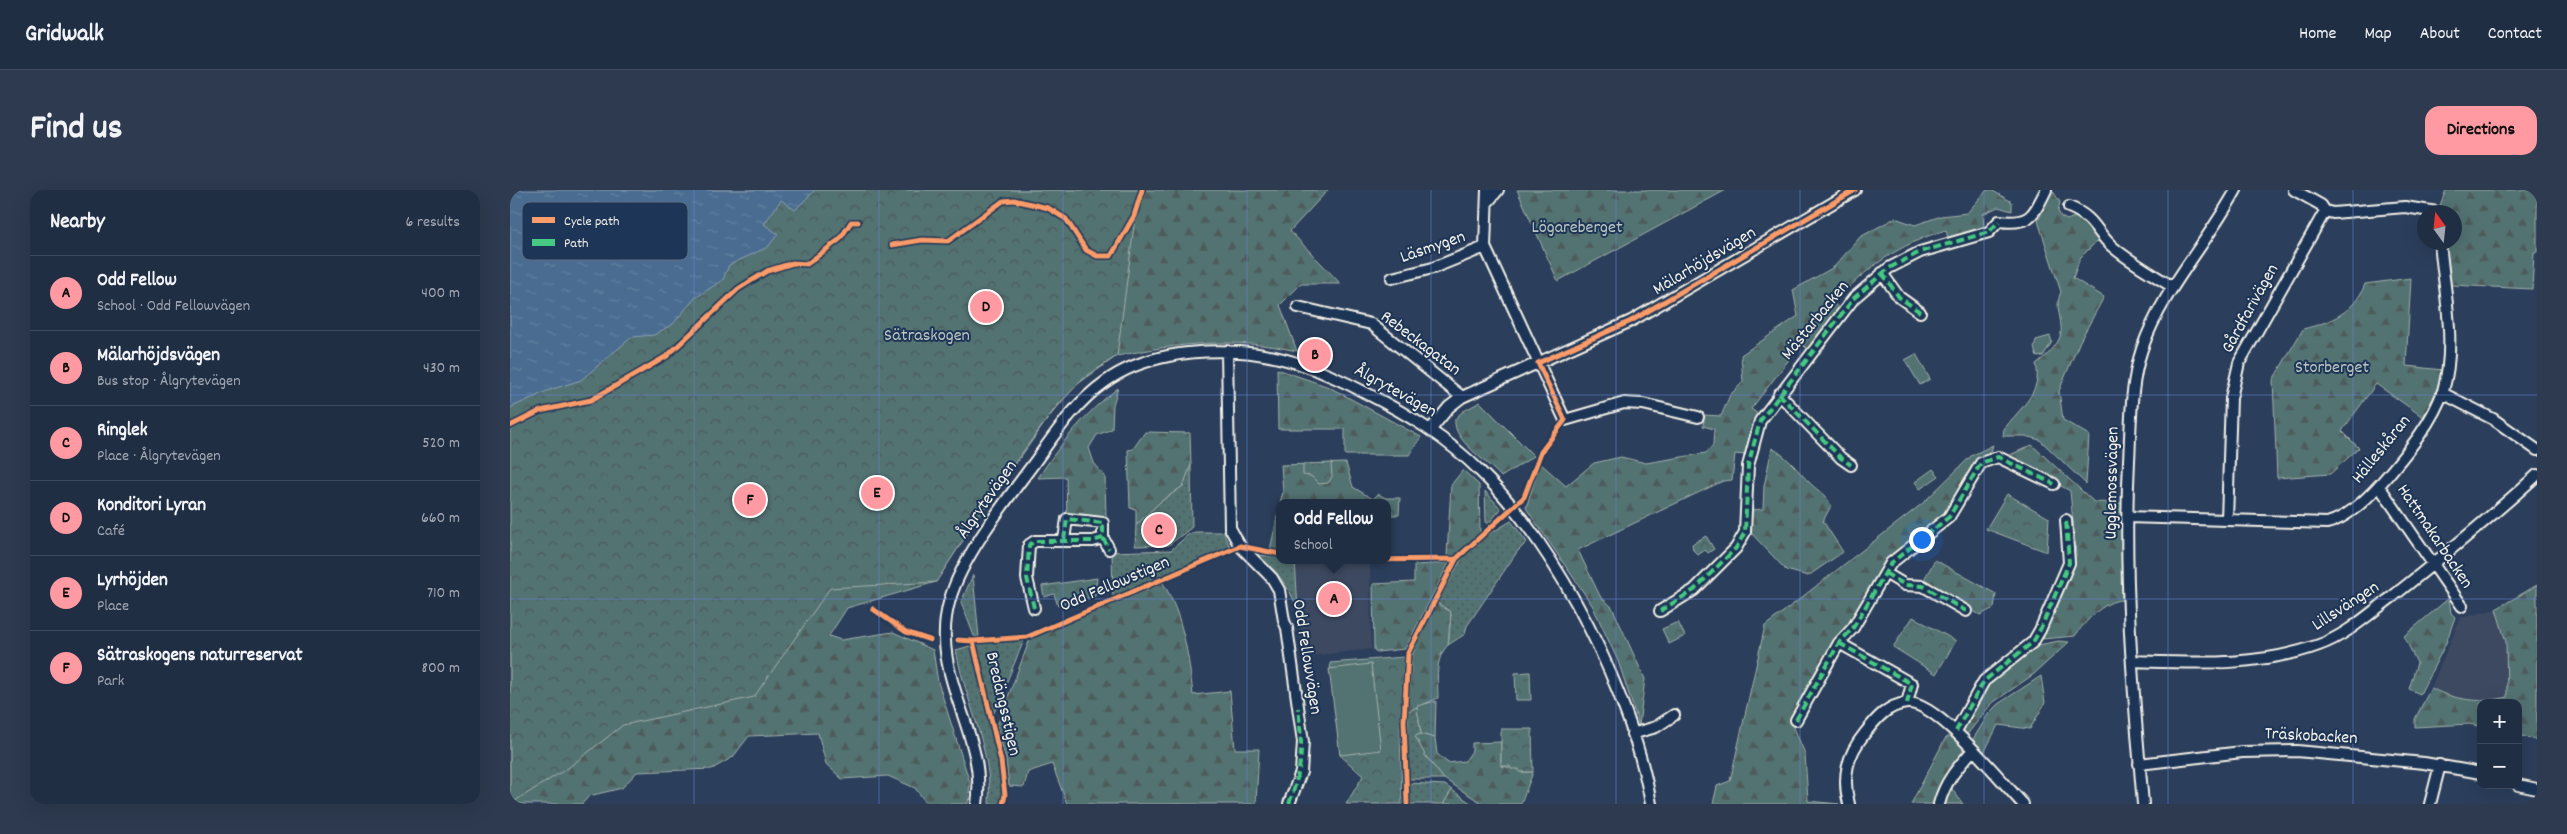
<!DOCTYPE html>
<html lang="en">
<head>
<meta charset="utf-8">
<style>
	:root { --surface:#202e44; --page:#2d3a4f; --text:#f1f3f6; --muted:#a2a8b2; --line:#3d4a5d; --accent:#ff9aa2 }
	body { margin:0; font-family:Dekko,sans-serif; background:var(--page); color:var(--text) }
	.controls { position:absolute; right:15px; bottom:15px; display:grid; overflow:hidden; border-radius:10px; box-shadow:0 5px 20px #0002 }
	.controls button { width:45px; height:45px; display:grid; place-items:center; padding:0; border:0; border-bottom:1px solid var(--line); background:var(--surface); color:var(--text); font:25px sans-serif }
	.compass { position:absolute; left:1907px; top:15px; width:45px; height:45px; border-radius:50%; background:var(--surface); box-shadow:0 5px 20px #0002; rotate:345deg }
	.you { position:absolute; left:1411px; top:349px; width:18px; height:18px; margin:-12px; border:4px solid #fff; border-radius:50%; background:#1a73e8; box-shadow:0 0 0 8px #1a73e833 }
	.badge { display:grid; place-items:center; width:32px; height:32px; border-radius:50%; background:var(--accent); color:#111; font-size:16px; font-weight:700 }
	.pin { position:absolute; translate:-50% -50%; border:2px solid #fff; box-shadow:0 1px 5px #0006 }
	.popup { position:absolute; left:766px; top:309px; width:115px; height:65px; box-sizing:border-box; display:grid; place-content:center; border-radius:10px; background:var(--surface); filter:drop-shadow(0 1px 4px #0005); font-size:16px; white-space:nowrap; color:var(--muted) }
	.popup b { font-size:19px; color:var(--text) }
	.popup::after { content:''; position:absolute; left:50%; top:100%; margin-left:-10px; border:10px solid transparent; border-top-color:var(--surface) }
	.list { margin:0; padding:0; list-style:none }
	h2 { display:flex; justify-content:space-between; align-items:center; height:65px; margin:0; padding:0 20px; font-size:21px }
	h2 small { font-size:16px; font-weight:400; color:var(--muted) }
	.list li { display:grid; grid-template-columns:32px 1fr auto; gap:15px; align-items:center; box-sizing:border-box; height:75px; padding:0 20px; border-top:1px solid var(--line) }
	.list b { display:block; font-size:19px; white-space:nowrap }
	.list p { margin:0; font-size:16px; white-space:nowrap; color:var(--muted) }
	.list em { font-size:16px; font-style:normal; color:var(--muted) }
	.map { position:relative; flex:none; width:2027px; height:614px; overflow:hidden; border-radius:15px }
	header { display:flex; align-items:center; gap:30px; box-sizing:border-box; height:70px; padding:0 25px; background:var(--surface); border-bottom:1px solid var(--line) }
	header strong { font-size:24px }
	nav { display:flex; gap:28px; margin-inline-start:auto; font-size:18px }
	.intro { display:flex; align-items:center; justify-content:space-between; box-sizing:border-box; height:120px; padding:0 30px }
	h1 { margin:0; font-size:35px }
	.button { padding:12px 22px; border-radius:15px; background:var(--accent); color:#111; font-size:18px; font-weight:700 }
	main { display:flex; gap:30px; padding:0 30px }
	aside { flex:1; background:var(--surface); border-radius:15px; box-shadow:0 5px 20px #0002 }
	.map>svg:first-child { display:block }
	.built { fill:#3c4960 }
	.grass { fill:url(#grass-dots); stroke:#a3b2ad }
	.forest { fill:url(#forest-firs); stroke:#a3b2ad }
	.park { fill:url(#park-crowns); stroke:#a3b2ad }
	.pitch { fill:#527272; stroke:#a3b2ad }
	.water { fill:url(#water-ripples); stroke:#8da1b3 }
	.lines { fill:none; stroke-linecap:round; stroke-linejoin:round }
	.minor-casing { stroke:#f4f1e8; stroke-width:14 }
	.minor { stroke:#1d3557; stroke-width:10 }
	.quiet { stroke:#46c982; stroke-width:4; stroke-dasharray:8 4; stroke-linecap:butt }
	.cycleway-casing { stroke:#1d3557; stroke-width:8 }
	.cycleway { stroke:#fa9b69; stroke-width:5 }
	.grid { fill:none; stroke:#6887de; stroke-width:1; stroke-opacity:0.55 }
	.labels { text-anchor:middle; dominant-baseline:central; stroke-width:4; stroke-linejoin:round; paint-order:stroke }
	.park-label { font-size:18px; fill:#bbc5bf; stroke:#1d3557 }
	.street-label { font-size:18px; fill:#f4f1e8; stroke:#1d3557 }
	.key { fill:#1d3557; stroke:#5e6d82; stroke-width:1 }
	.key-label { font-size:14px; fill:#f4f1e8 }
</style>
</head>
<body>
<header>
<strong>Gridwalk</strong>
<nav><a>Home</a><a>Map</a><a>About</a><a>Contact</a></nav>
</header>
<div class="intro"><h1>Find us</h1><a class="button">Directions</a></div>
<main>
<aside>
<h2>Nearby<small>6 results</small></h2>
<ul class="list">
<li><span class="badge">A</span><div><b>Odd Fellow</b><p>School · Odd Fellowvägen</p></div><em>400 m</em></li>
<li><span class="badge">B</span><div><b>Mälarhöjdsvägen</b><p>Bus stop · Ålgrytevägen</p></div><em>430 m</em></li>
<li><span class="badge">C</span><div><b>Ringlek</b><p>Place · Ålgrytevägen</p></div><em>520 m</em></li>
<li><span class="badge">D</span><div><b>Konditori Lyran</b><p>Café</p></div><em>660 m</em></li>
<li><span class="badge">E</span><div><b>Lyrhöjden</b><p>Place</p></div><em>710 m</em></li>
<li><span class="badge">F</span><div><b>Sätraskogens naturreservat</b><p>Park</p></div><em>800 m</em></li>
</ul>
</aside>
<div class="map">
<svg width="2027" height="614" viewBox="0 0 2027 614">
	<defs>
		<pattern id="grass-dots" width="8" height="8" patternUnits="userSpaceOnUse" patternTransform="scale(1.25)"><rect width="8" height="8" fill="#527272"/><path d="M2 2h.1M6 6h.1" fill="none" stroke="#4d5b5a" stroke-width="1.8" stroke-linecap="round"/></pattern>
		<pattern id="forest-firs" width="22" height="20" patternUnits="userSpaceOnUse" patternTransform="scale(1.25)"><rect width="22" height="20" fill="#527272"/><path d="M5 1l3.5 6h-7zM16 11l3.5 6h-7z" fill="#4d5b5a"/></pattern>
		<pattern id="park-crowns" width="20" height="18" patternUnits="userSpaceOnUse" patternTransform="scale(1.25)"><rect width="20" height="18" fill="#527272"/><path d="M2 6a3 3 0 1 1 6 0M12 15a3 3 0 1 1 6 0" fill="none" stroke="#4d5b5a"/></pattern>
		<pattern id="water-ripples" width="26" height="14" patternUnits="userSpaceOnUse" patternTransform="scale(1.25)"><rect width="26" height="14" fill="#486c90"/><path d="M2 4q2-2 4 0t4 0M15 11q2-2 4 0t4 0" fill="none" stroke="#6381a0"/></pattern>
	</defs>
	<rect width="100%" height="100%" fill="#2b3e5b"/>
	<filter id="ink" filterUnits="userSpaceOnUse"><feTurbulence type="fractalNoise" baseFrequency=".02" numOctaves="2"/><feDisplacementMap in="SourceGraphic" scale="10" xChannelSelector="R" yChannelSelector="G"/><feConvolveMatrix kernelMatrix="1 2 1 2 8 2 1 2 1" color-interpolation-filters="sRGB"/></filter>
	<g filter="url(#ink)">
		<path class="built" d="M 785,370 L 860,373 L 861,459 L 793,467 Z
			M 1986,419 L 1996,452 L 1997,507 L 1981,512 L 1935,506 L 1921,498 L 1950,428 Z"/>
		<path class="grass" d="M 681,275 L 682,337 L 659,355 L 625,356 L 626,335 L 650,312 L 673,296 Z
			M 975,301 L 991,319 L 979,333 L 976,333 Z
			M 1001,331 L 1017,352 L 1007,362 L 957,436 L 955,444 L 938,455 L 941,423 L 927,413 L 953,366 L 976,346 Z
			M 686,342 L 713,342 L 720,357 L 603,408 L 602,362 L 661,360 L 679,344 Z
			M 748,365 L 770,367 L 770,370 L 785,370 L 788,419 C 777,394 768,383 748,365 Z
			M 463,385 L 469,447 L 464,446 L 451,412 Z
			M 514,450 L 483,525 L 467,457 L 469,453 Z
			M 460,456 L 462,458 L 488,571 L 493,604 L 491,614 L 479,614 C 483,560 455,512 446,460 Z
			M 907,516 L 911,544 L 906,546 L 915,565 L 934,589 L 900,589 L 898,586 L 898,521 Z
			M 899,593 L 935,595 L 942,600 L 933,614 L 900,614 Z"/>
		<path class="forest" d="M 305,0 L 818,0 L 780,41 L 831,94 L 791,94 L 770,115 L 787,161 C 723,147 670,153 607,166 L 565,196 L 539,227 L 470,324 L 426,392 L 337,418 L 319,446 L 331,450 L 383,442 L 423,460 L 428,492 L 460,593 L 458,614 L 417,614 L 405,598 L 378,586 L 332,589 L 316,574 L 308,543 L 239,546 L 223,567 L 202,579 L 127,582 L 112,598 L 79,606 L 72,614 L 0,614 L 0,465 Z
			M 1007,0 L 1216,0 L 1048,91 Z
			M 1477,0 L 1481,0 L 1502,12 L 1502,21 L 1488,17 L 1473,24 L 1474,38 L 1438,48 L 1436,40 C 1389,54 1356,78 1323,113 L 1330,119 L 1298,159 L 1291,154 L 1241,219 L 1248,224 L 1234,265 L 1225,264 L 1222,290 L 1213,291 L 1068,360 L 1090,406 L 1102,417 L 1135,489 L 1129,535 L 1108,471 L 1082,415 L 1016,318 L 1030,273 L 1056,296 L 1084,273 L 1111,267 L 1136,273 L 1196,263 L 1203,255 L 1204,239 L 1193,236 L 1195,225 L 1211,226 L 1220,205 L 1233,192 L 1231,165 L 1288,126 L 1283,100 L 1324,77 L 1350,47 L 1385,28 L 1405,35 L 1431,26 L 1457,23 Z
			M 1542,0 L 1550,12 L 1548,21 L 1551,27 L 1557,30 L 1569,25 L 1589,49 L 1570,68 L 1563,88 L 1594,107 L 1570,151 L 1549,201 L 1553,230 L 1579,245 L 1576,294 L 1530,250 L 1515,246 L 1493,246 L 1494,239 C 1510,218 1533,202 1526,174 C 1537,165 1553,153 1551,136 C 1550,123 1545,115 1551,102 L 1528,31 Z
			M 1936,0 L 2027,0 L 2027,62 L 2024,62 L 2022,99 L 1941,95 L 1936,53 L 1944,52 L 1944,22 L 1934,22 L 1929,18 Z
			M 1901,88 L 1896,176 L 1933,180 L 1925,204 L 1913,227 L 1866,194 L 1832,241 L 1849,258 L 1820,284 L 1767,288 L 1763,190 L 1793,139 C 1821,132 1845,122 1855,94 Z
			M 767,179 L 819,197 L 911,247 L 899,265 L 835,265 L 835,239 L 768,239 Z
			M 608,198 L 603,215 L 602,239 L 587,245 L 579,258 L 584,273 L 595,286 L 596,328 L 557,329 L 556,287 L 528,288 C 550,254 576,222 608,198 Z
			M 970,212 L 1024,266 L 991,287 C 977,270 942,251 945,229 L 952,222 Z
			M 635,242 L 680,243 L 681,275 L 673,296 L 650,312 L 626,335 L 626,319 L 620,318 L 618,260 L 623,259 Z
			M 1483,255 L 1480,265 L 1436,324 L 1382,365 L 1373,378 L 1341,433 L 1324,452 L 1280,528 L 1295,564 L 1298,611 L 1329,614 L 1203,614 L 1207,596 L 1220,591 L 1255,436 L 1413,313 L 1461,266 Z
			M 1522,255 L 1584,312 L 1612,313 L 1612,410 C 1593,411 1575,432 1565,446 L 1533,449 L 1564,373 L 1566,364 L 1560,301 L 1498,266 Z
			M 1262,258 C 1278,267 1287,280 1300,293 C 1309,302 1317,305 1321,316 L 1313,331 L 1333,362 L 1298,386 L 1276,380 L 1241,343 L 1242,320 L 1253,319 L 1254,296 Z
			M 836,273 L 843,297 L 863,309 L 863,313 L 770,313 L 773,302 L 771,275 Z
			M 953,280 L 969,295 L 970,343 L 945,366 L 937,366 L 941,295 Z
			M 770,314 L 770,361 L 760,360 Z
			M 1425,370 L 1486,404 L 1484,418 L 1470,425 L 1412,393 Z
			M 939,373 L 895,459 L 867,462 L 864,460 L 863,394 L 904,392 L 904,375 Z
			M 653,393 C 673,425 679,468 683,505 L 720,501 L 725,559 L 749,559 L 746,614 L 557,614 L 542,574 L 518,582 L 514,597 L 499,596 L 496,570 L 487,536 L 520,449 Z
			M 2027,395 L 2027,550 L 2008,545 L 2008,513 L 1971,513 L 1971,537 L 1960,534 L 1905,537 L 1905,529 L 1921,498 C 1943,510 1973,514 1997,507 L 1996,452 L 1986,419 Z
			M 1939,408 L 1941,423 L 1945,427 L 1936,453 L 1910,504 L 1899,499 L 1907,473 L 1894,446 Z
			M 927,413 L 941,422 L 938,455 C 924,469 928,490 928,508 L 898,521 L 902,466 L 912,440 Z
			M 1549,451 L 1559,452 L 1524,484 L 1481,514 L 1456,546 L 1451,540 L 1474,500 L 1486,487 L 1528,455 Z
			M 1531,486 L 1535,513 L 1520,539 L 1488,535 L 1474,563 L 1462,551 L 1479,523 L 1488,514 Z
			M 911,544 L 925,548 L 927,564 L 938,573 L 955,571 L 962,561 L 962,553 L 991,552 L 991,576 L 1009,579 L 1010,582 L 1023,582 L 1011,614 L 973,614 L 934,589 L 915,565 L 905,546 Z
			M 1441,545 L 1453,557 L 1453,563 L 1428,598 L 1424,614 L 1401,614 L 1435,549 Z
			M 1440,596 L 1453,614 L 1433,614 Z
			M 942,600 L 962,614 L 933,614 Z"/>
		<path class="park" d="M 71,0 L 633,0 L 626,21 L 607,166 L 575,187 L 546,217 L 495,286 L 426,392 L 320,398 L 244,507 L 113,535 L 58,578 L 0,614 L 0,45 Z
			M 821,273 L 822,287 L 818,293 L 809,294 L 801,286 L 793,285 L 793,274 Z
			M 868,304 L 876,308 L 890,308 L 889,325 L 878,325 L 878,313 L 863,313 L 863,309 Z
			M 1497,304 L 1539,328 L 1537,362 L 1476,339 Z
			M 1196,346 L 1204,359 L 1198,363 L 1195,360 L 1188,365 L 1183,360 L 1182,354 Z
			M 587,388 L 585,406 L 548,416 L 544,404 L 534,407 L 532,396 Z
			M 1403,427 L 1446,451 L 1426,484 L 1383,457 Z
			M 1168,432 L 1175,446 L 1159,454 L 1152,439 Z
			M 894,467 L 890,539 L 892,614 L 836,614 L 853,586 L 830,565 L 820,473 Z
			M 1020,482 L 1021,510 L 1006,510 L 1005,483 Z
			M 926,511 L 925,548 L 911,544 L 907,516 Z
			M 991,539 L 1022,539 L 1023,582 L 1009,582 L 1009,579 L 1001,579 L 1000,576 L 991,576 Z"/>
		<path class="pitch" d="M 1540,146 L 1542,152 L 1533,166 L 1527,167 L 1524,158 L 1526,150 Z
			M 1406,164 L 1420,189 L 1410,195 L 1395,170 Z
			M 1423,279 L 1429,286 L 1410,299 L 1405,292 Z
			M 861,474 L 871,560 L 830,565 L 819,479 Z"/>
		<path class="water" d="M 0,0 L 305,0 L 285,20 L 271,10 L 254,34 L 268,44 L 258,57 L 219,75 L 213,90 L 185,108 L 163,134 L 144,145 L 122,147 L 71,190 L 37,201 L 0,218 Z"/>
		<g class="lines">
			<defs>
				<path id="minor" d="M 977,0 L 975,57 L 1055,230 L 1114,213 L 1133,214 L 1188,227
					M 1784,0 L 1811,15 L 1815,21 L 1823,23 L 1895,17 L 1927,22
					M 977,13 L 988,0
					M 1559,17 C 1586,28 1585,42 1604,58 C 1622,73 1644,85 1663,97
					M 1372,83 L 1389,107 L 1410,122
					M 882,88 L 923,78 L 975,57
					M 788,117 L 861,134 L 952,207
					M 717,161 L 720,338 L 730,356 L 762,388 L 769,400 L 774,431 L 777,438 L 793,552 L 791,582 L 779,614
					M 1932,203 L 1983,229 L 2027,260
					M 1269,204 L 1331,268 L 1341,275
					M 921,239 L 939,217 L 952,207 L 1121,131 L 1345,0
					M 1869,296 L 1952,416
					M 1617,327 L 1817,333 C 1841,327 1864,302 1879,284 C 1899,260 1923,231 1933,201 C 1947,154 1934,100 1930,52
					M 1717,330 L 1721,208 L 1729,173 L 1815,21
					M 554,350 L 557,329 L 593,333 L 593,348 L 599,359
					M 1375,383 L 1395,395 L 1413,396 L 1456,421
					M 524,418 L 517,388 L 519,355 L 525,351 L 583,351 L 593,348
					M 1150,421 L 1184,400 L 1226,358 L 1235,342 L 1238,276 L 1250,231 L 1344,108 L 1379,78 L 1410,62 L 1479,42 L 1489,31 C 1520,35 1523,26 1536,0
					M 1329,453 L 1402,494 L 1397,513
					M 1622,471 C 1685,473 1749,477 1809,455 C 1837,445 1859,424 1882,407 C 1931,368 1980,328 2027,285
					M 1286,530 L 1329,453 L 1343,438 L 1381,373 L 1439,327 L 1471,273 L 1488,267 L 1544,294
					M 1446,541 L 1474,491 L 1523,452 L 1530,440 L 1559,373 L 1556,330
					M 1122,544 L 1146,537 L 1164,525
					M 1629,574 L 1732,562 L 1787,561 L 1914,573 L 1971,583
					M 2008,595 L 2027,599
					M 467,614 C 478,542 417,486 440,409 C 453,365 496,311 524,273 C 545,244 565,213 595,192 C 632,165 685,159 730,162 C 775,165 816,182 856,203 C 899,225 937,248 971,282 C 1049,358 1123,507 1141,614
					M 1339,614 C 1332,587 1337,565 1355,543 C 1366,529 1377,515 1397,513 C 1426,510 1492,592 1513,614
					M 1429,614 C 1435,591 1448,577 1463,560
					M 1633,614 C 1623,500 1613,385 1619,271 C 1621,233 1620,195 1632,159 C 1652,100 1697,54 1726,0
					M 1920,614 L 1930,575"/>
			</defs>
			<use href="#minor" class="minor-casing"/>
			<use href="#minor" class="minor"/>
			<path class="quiet" d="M 1372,83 L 1389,107 L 1410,122
				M 1269,204 L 1331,268 L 1341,275
				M 554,350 L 557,329 L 593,333 L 593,348 L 599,359
				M 1375,383 L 1395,395 L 1413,396 L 1456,421
				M 524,418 L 517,388 L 519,355 L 525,351 L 583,351 L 593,348
				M 1150,421 L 1184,400 L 1226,358 L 1235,342 L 1238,276 L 1250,231 L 1344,108 L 1379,78 L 1410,62 L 1479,42 L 1489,31
				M 1329,453 L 1402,494 L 1397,513
				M 1286,530 L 1329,453 L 1343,438 L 1381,373 L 1439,327 L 1471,273 L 1488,267 L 1544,294
				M 1446,541 L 1474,491 L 1523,452 L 1530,440 L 1559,373 L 1556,330
				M 779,614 C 793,574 793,559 788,518"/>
			<defs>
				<path id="cycleway" d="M 382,55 L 412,50 L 438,51 L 493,11 L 504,10 L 538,18 L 556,29 L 576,60 L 587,66 L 601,66 L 624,26 L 632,0
					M 0,236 L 30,221 L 81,210 L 157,166 L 228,99 L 257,81 L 283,73 L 297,74 L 330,49 L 341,32 L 348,32
					M 857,370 L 946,369
					M 363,419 L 396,442 L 420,450
					M 448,450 L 463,451 L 517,447 L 730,356 L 770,364
					M 463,451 L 491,571 L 495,605 L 493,614
					M 897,614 L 894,531 L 898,463 L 946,369 L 1014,307 L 1031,262 L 1055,230 L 1028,173 L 1121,131 L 1345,0"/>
			</defs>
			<use href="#cycleway" class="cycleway-casing"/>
			<use href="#cycleway" class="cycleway"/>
		</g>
	</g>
	<path class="grid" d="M 184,0 L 184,614M 369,0 L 369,614M 553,0 L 553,614M 737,0 L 737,614M 921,0 L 921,614M 1106,0 L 1106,614M 1290,0 L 1290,614M 1474,0 L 1474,614M 1658,0 L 1658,614M 1843,0 L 1843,614M 0,205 L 2027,205M 0,409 L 2027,409"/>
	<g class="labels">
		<g class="park-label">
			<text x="1067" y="38">Lögareberget</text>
			<text x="417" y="146">Sätraskogen</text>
			<text x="1822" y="178">Storberget</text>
		</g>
		<g class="street-label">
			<text transform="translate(923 58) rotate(-19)">Läsmygen</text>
			<text transform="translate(1195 72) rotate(-31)">Mälarhöjdsvägen</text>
			<text transform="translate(1741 119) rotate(-61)">Gårdfarivägen</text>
			<text transform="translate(1306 131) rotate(-51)">Mästarbacken</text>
			<text transform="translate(910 154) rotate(37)">Rebeckagatan</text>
			<text transform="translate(885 202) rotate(29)">Ålgrytevägen</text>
			<text transform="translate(1872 260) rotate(-51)">Hälleskåran</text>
			<text transform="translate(1603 293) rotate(-89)">Ugglemossvägen</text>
			<text transform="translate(478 310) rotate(-55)">Ålgrytevägen</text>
			<text transform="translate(1924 347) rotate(56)">Hattmakarbacken</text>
			<text transform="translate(605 395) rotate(-23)">Odd Fellowstigen</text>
			<text transform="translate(1836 417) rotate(-33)">Lillsvängen</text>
			<text transform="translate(796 467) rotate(81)">Odd Fellowvägen</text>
			<text transform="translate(492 514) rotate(77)">Bredängsstigen</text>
			<text transform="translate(1801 547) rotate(3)">Träskobacken</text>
		</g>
	</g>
	<rect x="12" y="12" width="166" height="58" rx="8" class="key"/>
	<rect x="22" y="27" width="23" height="6" fill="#fa9b69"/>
	<rect x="22" y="49" width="23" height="7" fill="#46c982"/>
	<g class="key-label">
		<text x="54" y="35">Cycle path</text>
		<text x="54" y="57">Path</text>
	</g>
</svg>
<div class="controls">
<button>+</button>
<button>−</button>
</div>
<svg class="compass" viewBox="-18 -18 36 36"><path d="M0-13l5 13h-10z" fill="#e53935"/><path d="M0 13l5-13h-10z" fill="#a2a8b2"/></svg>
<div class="you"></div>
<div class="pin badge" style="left:824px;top:409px">A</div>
<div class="popup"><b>Odd Fellow</b>School</div>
<div class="pin badge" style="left:805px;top:165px">B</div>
<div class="pin badge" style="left:649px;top:340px">C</div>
<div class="pin badge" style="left:476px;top:117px">D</div>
<div class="pin badge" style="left:367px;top:303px">E</div>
<div class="pin badge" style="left:240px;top:310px">F</div>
</div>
</main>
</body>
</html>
